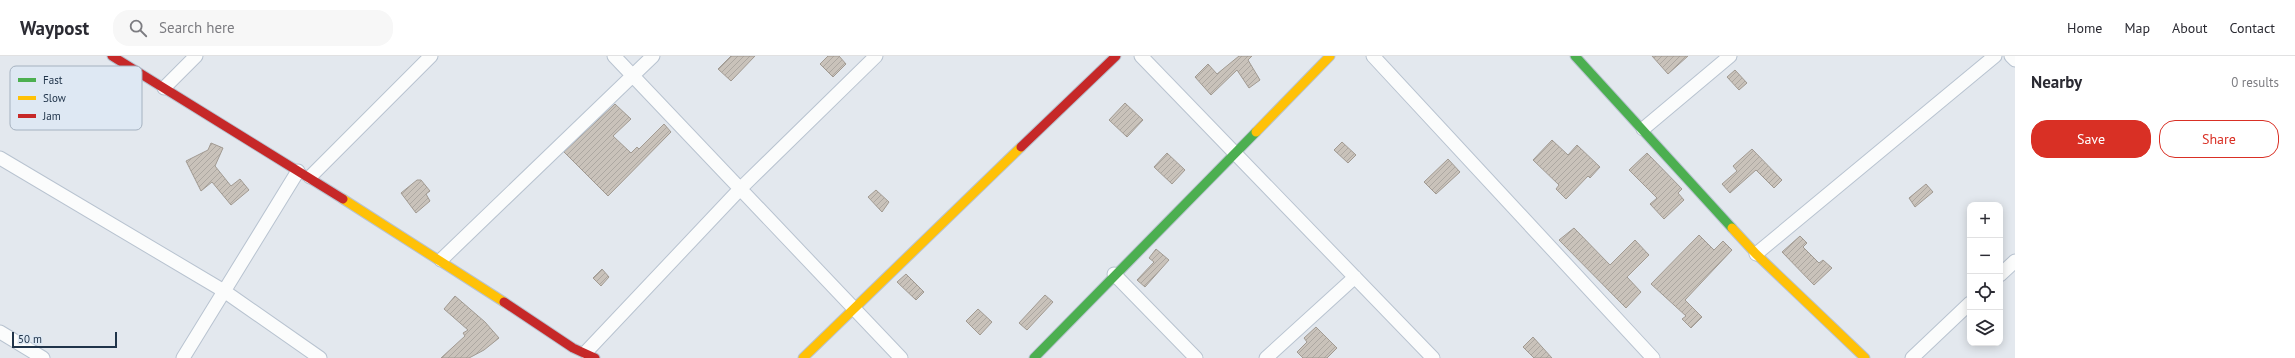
<!DOCTYPE html>
<html lang="en">
<head>
<meta charset="utf-8">
<style>
	:root { --surface:#fff; --page:#f7f7f7; --text:#2b2b33; --muted:#7c7c81; --line:#e1e1e2; --accent:#d93025 }
	body { margin:0; font-family:"PT Sans",sans-serif; background:var(--page); color:var(--text) }
	.controls { position:absolute; right:12px; bottom:12px; display:grid; overflow:hidden; border-radius:8px; box-shadow:0 2px 10px #0003 }
	.controls button { width:36px; height:36px; display:grid; place-items:center; padding:0; border:0; border-bottom:1px solid var(--line); background:var(--surface); color:var(--text); font:20px sans-serif }
	.scale { position:absolute; left:12px; bottom:10px; width:105px; box-sizing:border-box; padding-left:4px; border:2px solid #20344a; border-top:0; font-size:11px; line-height:14px; white-space:nowrap; color:#20344a; -webkit-text-stroke:3px #dee8f3; paint-order:stroke }
	.list { margin:0; padding:0; list-style:none }
	h2 { display:flex; justify-content:space-between; align-items:center; height:52px; margin:0; padding:0 16px; font-size:17px }
	h2 small { font-size:13px; font-weight:400; color:var(--muted) }
	.actions { display:flex; gap:8px; padding:12px 16px }
	.actions a { flex:1; padding:9px 0; border:1px solid var(--accent); border-radius:16px; text-align:center; font-size:14px; color:var(--accent) }
	.actions .main { background:var(--accent); color:#fff }
	.icon { flex:none; width:22px; height:22px; fill:none; stroke:currentColor; stroke-width:2; stroke-linecap:round; stroke-linejoin:round }
	.map { position:relative; flex:none; width:2015px; height:302px; overflow:hidden }
	header { display:flex; align-items:center; gap:24px; box-sizing:border-box; height:56px; padding:0 20px; background:var(--surface); border-bottom:1px solid var(--line) }
	header strong { font-size:19px }
	nav { display:flex; gap:22px; margin-inline-start:auto; font-size:14px }
	.search { width:280px; height:36px; background:var(--page); display:flex; align-items:center; gap:10px; box-sizing:border-box; padding:0 14px; border-radius:16px; color:var(--muted); font-size:15px }
	main { display:flex }
	aside { flex:1; background:var(--surface) }
	.map>svg:first-child { display:block }
	.building { fill:url(#building-hatch); stroke:#a19a92 }
	.lines { fill:none; stroke-linecap:round; stroke-linejoin:round }
	.street-casing { stroke:#b8c3d0; stroke-width:15 }
	.fast-casing { stroke:#b8c3d0; stroke-width:11 }
	.slow-casing { stroke:#b8c3d0; stroke-width:11 }
	.jam-casing { stroke:#b8c3d0; stroke-width:11 }
	.street { stroke:#fbfcfc; stroke-width:13 }
	.fast { stroke:#4caf50; stroke-width:9 }
	.slow { stroke:#ffc107; stroke-width:9 }
	.jam { stroke:#c62828; stroke-width:9 }
	.key { fill:#dee8f3; stroke:#a5b2c0; stroke-width:1 }
	.key-label { font-size:11px; fill:#20344a }
</style>
</head>
<body>
<header>
<strong>Waypost</strong>
<div class="search"><svg class="icon" aria-label="search" viewBox="0 0 24 24"><circle cx="10" cy="10" r="6"/><path d="M15 15l6 6"/></svg>Search here</div>
<nav><a>Home</a><a>Map</a><a>About</a><a>Contact</a></nav>
</header>
<main>
<div class="map">
<svg width="2015" height="302" viewBox="0 0 2015 302">
	<defs>
		<pattern id="building-hatch" width="6" height="6" patternUnits="userSpaceOnUse"><rect width="6" height="6" fill="#c9c2ba"/><path d="M-1 1l2-2M0 6l6-6M5 7l2-2" fill="none" stroke="#aca7a1"/></pattern>
	</defs>
	<rect width="100%" height="100%" fill="#e3e8ee"/>
	<path class="building" d="M 731,0 L 755,0 L 731,25 L 718,13 Z
		M 828,0 L 839,0 L 846,8 L 833,21 L 820,8 Z
		M 1239,0 L 1252,0 L 1248,4 L 1260,24 L 1249,32 L 1237,14 L 1211,39 L 1195,21 L 1208,8 L 1217,18 Z
		M 1652,0 L 1688,0 L 1668,18 Z
		M 1735,14 L 1747,27 L 1739,34 L 1727,21 Z
		M 1125,47 L 1143,64 L 1127,81 L 1109,64 Z
		M 615,48 L 631,63 L 613,80 L 631,97 L 637,91 L 639,93 L 664,68 L 671,76 L 608,140 L 564,96 Z
		M 1552,84 L 1568,99 L 1577,89 L 1600,111 L 1590,122 L 1588,120 L 1566,143 L 1556,133 L 1559,129 L 1533,104 Z
		M 1342,86 L 1356,99 L 1348,107 L 1334,94 Z
		M 211,87 L 223,92 L 215,110 L 231,130 L 240,123 L 249,134 L 231,149 L 212,126 L 201,135 L 186,105 L 208,94 Z
		M 1752,93 L 1782,124 L 1774,132 L 1756,114 L 1730,137 L 1722,128 L 1737,115 L 1733,110 Z
		M 1167,97 L 1185,114 L 1172,128 L 1154,111 Z
		M 1647,97 L 1682,133 L 1678,137 L 1684,144 L 1664,163 L 1650,148 L 1657,142 L 1629,114 Z
		M 1448,103 L 1460,116 L 1436,138 L 1424,126 Z
		M 417,124 L 421,124 L 430,135 L 426,138 L 430,145 L 416,157 L 401,137 Z
		M 1926,128 L 1933,136 L 1915,151 L 1909,142 Z
		M 876,134 L 889,146 L 882,156 L 868,141 Z
		M 1574,172 L 1610,209 L 1635,184 L 1649,199 L 1627,221 L 1641,236 L 1626,252 L 1559,184 Z
		M 1699,179 L 1714,194 L 1723,185 L 1732,194 L 1685,244 L 1702,261 L 1691,272 L 1682,263 L 1686,260 L 1651,228 Z
		M 1800,180 L 1807,187 L 1803,191 L 1819,207 L 1823,204 L 1832,212 L 1814,229 L 1782,196 Z
		M 1156,193 L 1169,204 L 1145,231 L 1137,224 L 1154,206 L 1149,202 Z
		M 602,213 L 609,221 L 601,230 L 593,222 Z
		M 906,218 L 924,236 L 916,244 L 897,226 Z
		M 1045,239 L 1053,246 L 1027,274 L 1019,267 Z
		M 455,240 L 485,266 L 499,282 L 484,294 L 469,302 L 441,302 L 465,280 L 463,277 L 468,274 L 444,253 Z
		M 978,253 L 992,266 L 980,279 L 966,265 Z
		M 1316,271 L 1337,292 L 1327,302 L 1303,302 L 1297,296 L 1307,286 L 1304,282 Z
		M 1533,281 L 1552,302 L 1534,302 L 1523,291 Z"/>
	<g class="lines">
		<defs>
			<path id="street" d="M 614,0 L 901,302
				M 1141,0 L 1433,302
				M 1373,0 L 1653,302
				M 2011,0 L 2015,4
				M 164,32 L 196,0
				M 1643,73 L 1730,0
				M 0,102 L 224,235 L 320,302
				M 310,121 L 431,0
				M 1756,198 L 1995,0
				M 441,204 L 653,0
				M 1114,218 L 1196,302
				M 2000,219 L 2015,205
				M 0,276 L 43,302
				M 586,296 L 740,133 L 876,0
				M 183,302 L 298,115
				M 1266,302 L 1355,221
				M 1912,302 L 1970,247"/>
			<path id="fast" d="M 1575,0 L 1732,172
				M 1034,302 L 1256,76"/>
			<path id="slow" d="M 1256,76 L 1330,0
				M 343,143 L 504,246
				M 1732,172 L 1756,198 L 1865,302
				M 803,302 L 1021,91"/>
			<path id="jam" d="M 112,0 L 343,143
				M 1021,91 L 1116,0
				M 504,246 L 573,292 L 595,302"/>
		</defs>
		<use href="#street" class="street-casing"/>
		<use href="#fast" class="fast-casing"/>
		<use href="#slow" class="slow-casing"/>
		<use href="#jam" class="jam-casing"/>
		<use href="#street" class="street"/>
		<use href="#fast" class="fast"/>
		<use href="#slow" class="slow"/>
		<use href="#jam" class="jam"/>
	</g>
	<rect x="10" y="10" width="132" height="64" rx="6" class="key"/>
	<rect x="18" y="22" width="18" height="4" fill="#4caf50"/>
	<rect x="18" y="40" width="18" height="4" fill="#ffc107"/>
	<rect x="18" y="58" width="18" height="4" fill="#c62828"/>
	<g class="key-label">
		<text x="43" y="28">Fast</text>
		<text x="43" y="46">Slow</text>
		<text x="43" y="64">Jam</text>
	</g>
</svg>
<div class="controls">
<button>+</button>
<button>−</button>
<button><svg class="icon" aria-label="locate" viewBox="0 0 24 24"><circle cx="12" cy="12" r="6"/><path d="M12 2v4M12 18v4M2 12h4M18 12h4"/></svg></button>
<button><svg class="icon" aria-label="layers" viewBox="0 0 24 24"><path d="M12 4l9 5-9 5-9-5zM3 14l9 5 9-5"/></svg></button>
</div>
<div class="scale">50 m</div>
</div>
<aside>
<h2>Nearby<small>0 results</small></h2>
<ul class="list">
</ul>
<div class="actions"><a class="main">Save</a><a>Share</a></div>
</aside>
</main>
</body>
</html>
